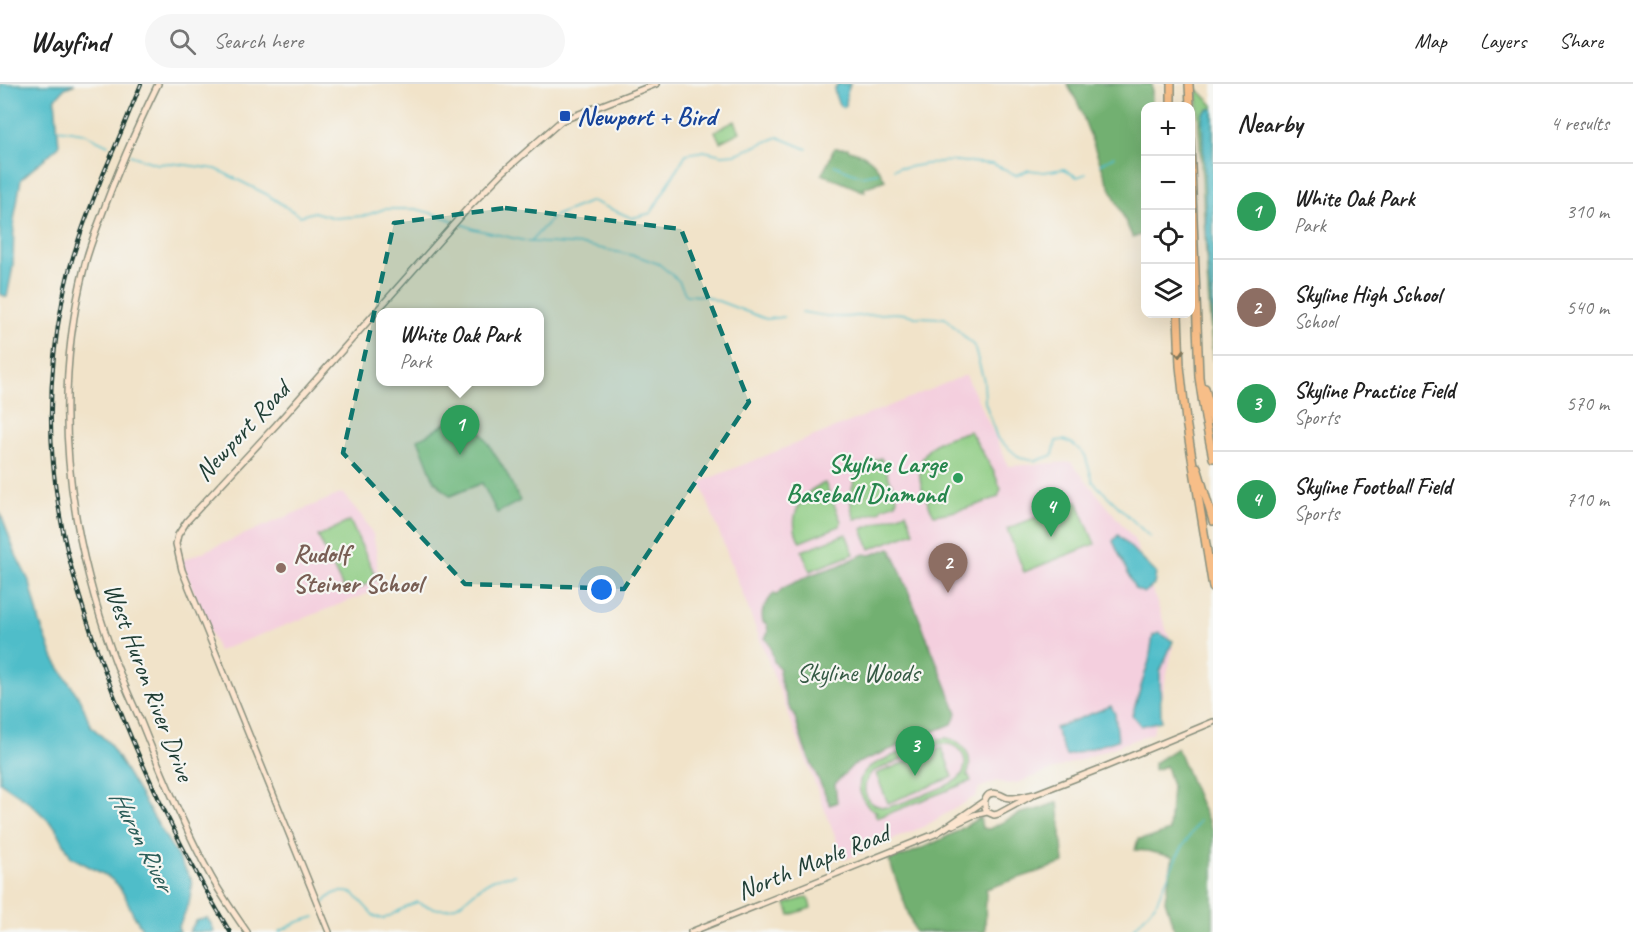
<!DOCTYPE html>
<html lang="en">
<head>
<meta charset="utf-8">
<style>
	:root { --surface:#fff; --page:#f6f6f6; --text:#222; --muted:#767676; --line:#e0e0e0; --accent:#b45309 }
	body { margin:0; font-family:Caveat,sans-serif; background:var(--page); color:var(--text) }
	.controls { position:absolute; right:18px; top:18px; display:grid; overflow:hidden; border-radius:12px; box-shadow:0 6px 24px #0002 }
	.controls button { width:54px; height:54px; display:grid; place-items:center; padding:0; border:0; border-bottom:2px solid var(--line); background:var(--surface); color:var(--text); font:30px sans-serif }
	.you { position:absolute; left:602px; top:506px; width:21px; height:21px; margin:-15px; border:4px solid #fff; border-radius:50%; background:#1a73e8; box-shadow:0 0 0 9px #1a73e833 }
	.badge { display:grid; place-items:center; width:39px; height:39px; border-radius:50%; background:var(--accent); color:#fff; font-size:20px; font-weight:700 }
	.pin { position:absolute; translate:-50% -50px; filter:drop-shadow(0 2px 3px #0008) }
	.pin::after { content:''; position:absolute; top:32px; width:21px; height:18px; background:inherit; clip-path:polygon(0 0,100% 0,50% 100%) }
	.popup { position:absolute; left:376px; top:224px; width:168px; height:78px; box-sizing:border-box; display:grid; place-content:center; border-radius:12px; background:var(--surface); filter:drop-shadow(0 2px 4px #0005); font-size:20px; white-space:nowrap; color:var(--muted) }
	.popup b { font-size:22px; color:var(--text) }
	.popup::after { content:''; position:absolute; left:50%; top:100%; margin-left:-12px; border:12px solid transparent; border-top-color:var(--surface) }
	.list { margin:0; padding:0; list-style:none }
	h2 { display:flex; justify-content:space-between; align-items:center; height:78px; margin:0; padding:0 24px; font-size:26px }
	h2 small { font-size:20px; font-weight:400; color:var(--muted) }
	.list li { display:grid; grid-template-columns:39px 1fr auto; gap:18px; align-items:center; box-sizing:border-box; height:96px; padding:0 24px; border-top:2px solid var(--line) }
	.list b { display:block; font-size:22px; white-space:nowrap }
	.list p { margin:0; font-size:20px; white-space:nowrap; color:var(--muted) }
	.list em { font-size:20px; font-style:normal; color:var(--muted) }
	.icon { flex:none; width:33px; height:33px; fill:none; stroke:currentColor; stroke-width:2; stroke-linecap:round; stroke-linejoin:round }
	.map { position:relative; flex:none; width:1213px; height:848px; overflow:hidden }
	header { display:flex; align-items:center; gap:36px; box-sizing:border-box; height:84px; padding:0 30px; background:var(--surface); border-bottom:2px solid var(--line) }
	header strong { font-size:28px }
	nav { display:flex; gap:33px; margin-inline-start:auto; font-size:21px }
	.search { width:420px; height:54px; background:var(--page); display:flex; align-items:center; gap:15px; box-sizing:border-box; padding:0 21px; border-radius:33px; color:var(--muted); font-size:22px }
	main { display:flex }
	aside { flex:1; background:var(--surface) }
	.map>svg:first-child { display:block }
	.built { fill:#f4cfde }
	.green { fill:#8ecc83; stroke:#56845c; stroke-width:1.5; fill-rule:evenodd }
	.forest { fill:#72b071; stroke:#487652; stroke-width:1.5 }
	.water { fill:#50bdc9; stroke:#387d7e; stroke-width:1.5 }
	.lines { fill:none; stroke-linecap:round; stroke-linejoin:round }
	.stream { stroke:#50bdc9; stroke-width:1.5 }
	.secondary-casing { stroke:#88907e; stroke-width:8 }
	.highway-casing { stroke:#88907e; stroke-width:10 }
	.secondary { stroke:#fce5cf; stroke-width:5 }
	.highway { stroke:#f7be88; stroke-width:7 }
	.rail-casing { stroke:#1f3d34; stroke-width:4 }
	.rail { stroke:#f6f6f2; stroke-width:1.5; stroke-dasharray:4.5; stroke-linecap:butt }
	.oneway { stroke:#80775a }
	.marked { fill:#0f766e; fill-opacity:0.2; stroke:#0f766e; stroke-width:4.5; stroke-dasharray:12 8; stroke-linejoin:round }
	.transit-dot { fill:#1a4fb4; stroke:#f6f6f2; stroke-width:2 }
	.leisure-dot { fill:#2e9e5b; stroke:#f6f6f2; stroke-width:2 }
	.education-dot { fill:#8d6e63; stroke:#f6f6f2; stroke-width:2 }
	.labels { text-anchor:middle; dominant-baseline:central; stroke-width:4.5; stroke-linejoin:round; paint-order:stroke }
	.transit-label { font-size:26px; font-weight:bold; fill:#164399; stroke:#f6f6f2; text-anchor:start }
	.street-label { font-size:26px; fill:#1f3d34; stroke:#f6f6f2 }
	.leisure-label { font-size:26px; font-weight:bold; fill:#27864d; stroke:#f6f6f2; text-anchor:end }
	.education-label { font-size:26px; font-weight:bold; fill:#785e54; stroke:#f6f6f2; text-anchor:start }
	.park-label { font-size:26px; fill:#355a44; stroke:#f6f6f2 }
	.water-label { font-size:27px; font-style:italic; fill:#2b5d59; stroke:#f6f6f2 }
</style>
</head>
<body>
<header>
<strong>Wayfind</strong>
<div class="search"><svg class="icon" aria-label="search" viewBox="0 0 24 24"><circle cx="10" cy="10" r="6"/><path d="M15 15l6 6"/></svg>Search here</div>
<nav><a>Map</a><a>Layers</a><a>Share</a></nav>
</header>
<main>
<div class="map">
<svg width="1213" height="848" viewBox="0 0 1213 848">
	<rect width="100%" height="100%" fill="#f6f6f2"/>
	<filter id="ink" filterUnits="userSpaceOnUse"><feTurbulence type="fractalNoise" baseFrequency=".0167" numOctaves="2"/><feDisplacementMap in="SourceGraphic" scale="12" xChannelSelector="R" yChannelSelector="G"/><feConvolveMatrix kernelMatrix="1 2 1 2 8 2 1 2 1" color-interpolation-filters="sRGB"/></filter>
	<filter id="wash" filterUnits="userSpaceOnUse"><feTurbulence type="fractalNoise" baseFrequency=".008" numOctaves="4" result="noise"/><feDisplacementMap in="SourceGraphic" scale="24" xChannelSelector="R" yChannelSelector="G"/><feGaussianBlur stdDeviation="1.35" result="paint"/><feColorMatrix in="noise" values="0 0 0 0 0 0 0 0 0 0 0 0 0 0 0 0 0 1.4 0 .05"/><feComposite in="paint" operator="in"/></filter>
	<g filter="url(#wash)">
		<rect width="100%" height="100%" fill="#f1e3c9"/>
		<path class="built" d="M 966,291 L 1009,382 L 1071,378 L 1134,455 L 1173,564 L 1153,649 L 1017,699 L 1006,700 L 997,697 L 979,704 L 976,712 L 925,742 L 844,776 L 700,398 Z
			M 342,409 L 361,431 L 373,450 L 377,470 L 377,506 L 218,567 L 181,477 Z"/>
		<path class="green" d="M 1197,5 L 1213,21 L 1213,277 L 1208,208 Z
			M 735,37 L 740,48 L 720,58 L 715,47 Z
			M 467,326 L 506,388 L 520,417 L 497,429 L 482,399 L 450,412 L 434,396 L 418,355 L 430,349 Z
			M 970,347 L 994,388 L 1001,405 L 998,413 C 977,422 957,428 934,431 C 920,406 907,373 942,356 C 951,352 961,350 970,347 Z
			M 881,374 L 897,413 L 896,419 L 882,424 L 881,427 L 855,435 C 844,410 854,383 881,374 Z
			M 825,399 L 841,437 L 840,442 L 800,458 C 786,434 801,407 825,399 Z
			M 1077,417 L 1095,460 L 1024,488 L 1007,445 Z
			M 906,428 L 914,448 L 870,465 L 862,445 Z
			M 350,437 L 377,495 L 346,510 L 318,452 Z
			M 846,450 L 854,470 L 810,487 L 802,467 Z
			M 947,654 C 966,658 974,674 967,692 L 969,692 L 971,697 L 877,734 L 875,729 L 877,728 C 860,720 853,699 867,685 C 876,677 935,654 947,654 ZM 940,660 C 948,659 956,661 961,668 C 967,676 966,687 959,694 C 951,702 902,719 889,723 C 867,725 857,705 872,688 Z
			M 942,664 L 953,693 L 888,719 L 876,690 Z
			M 808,813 L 811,824 L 790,831 L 786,820 Z"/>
		<path class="forest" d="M 1067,0 L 1152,0 L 1152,22 L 1146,22 L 1145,149 L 1133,154 L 1105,92 L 1078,19 Z
			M 834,64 L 848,64 L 849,66 C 869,71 876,79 885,96 L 864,104 L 865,108 L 822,90 L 829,77 Z
			M 890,464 L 893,467 L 892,471 L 894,471 L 957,629 L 952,640 L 853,681 L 835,700 L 837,718 L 830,721 L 804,663 L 794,630 L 789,623 L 782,603 L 779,588 L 780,585 L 774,578 L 770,561 L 765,554 L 768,549 L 767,540 L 763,538 C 760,524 766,520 774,509 L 776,511 L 783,504 L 813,490 L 838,482 L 864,470 L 871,471 Z
			M 1177,664 L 1202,724 L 1213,747 L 1213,848 L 1175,848 L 1165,816 L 1173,773 L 1148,767 L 1135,766 L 1138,755 L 1150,754 L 1169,747 L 1172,702 L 1166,682 L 1154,686 L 1154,679 Z
			M 1058,718 L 1064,779 L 986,805 L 985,848 L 915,848 L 889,776 L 906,771 L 938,757 L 956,748 L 980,733 L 982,744 L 989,745 L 1021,729 L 1039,725 Z"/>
		<path class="water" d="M 0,0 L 75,0 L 65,4 L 55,15 L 59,62 L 21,95 L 14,136 L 13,182 L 7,213 L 0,210 Z
			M 838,0 L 850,0 L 847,9 L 846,22 L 843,24 C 837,21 835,11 834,5 Z
			M 1208,25 L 1213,25 L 1213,251 L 1207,169 L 1202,35 L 1203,29 Z
			M 0,428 L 16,471 L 30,499 L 40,539 L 54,575 L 81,617 L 91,642 L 109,659 L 191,795 C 194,813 185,829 178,844 L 180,848 L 144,848 L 133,830 L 125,812 L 117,800 L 107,792 L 71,773 L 56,744 L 29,718 L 0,698 Z
			M 1118,451 L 1156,489 L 1154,501 L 1144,509 L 1135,505 L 1113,457 Z
			M 1159,549 L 1173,557 L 1160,588 L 1161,637 L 1141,642 L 1132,631 L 1149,577 L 1153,551 Z
			M 1111,622 L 1115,630 L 1118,656 L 1066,672 L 1055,644 Z
			M 207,834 L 212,841 L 214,848 L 189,848 L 196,837 Z"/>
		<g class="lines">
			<path class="stream" d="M 58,45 L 83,49 L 108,61
				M 130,71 L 157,80 L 171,79 L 216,85 L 266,110 L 300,132 L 314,128 L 335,134 L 364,132 L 384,125 L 416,125 L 438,131 L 454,137
				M 834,81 L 861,92 L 878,89
				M 1100,81 L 1114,72
				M 894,85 L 900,83 L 903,84 L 938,78 L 955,77 L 993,80 L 1016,91 L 1029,86 L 1044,88 L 1064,85 L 1077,93 L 1086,90
				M 459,139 L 474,145 L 530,158 L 585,161 L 640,173 L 659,180 L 679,197 L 686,211 L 705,212 L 766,235 L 784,233
				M 530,158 L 554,132 L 592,117 L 632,134 L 651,129 L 686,70 L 704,67 L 722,71 L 736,70 L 778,53 L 807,65
				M 802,228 C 814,230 827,233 840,233 C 858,234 900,224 915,233 L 945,234 L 974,262 L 984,297 L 985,318 L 997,354 L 1020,374 L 1036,377 L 1053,371 L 1056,357 L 1064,356 L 1073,360 L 1085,371 L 1093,398 L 1150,453
				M 324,819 C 333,807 339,807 353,809 L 374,832 L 383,835 C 395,830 405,822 417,818 C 460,838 460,812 492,796 C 498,793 508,792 515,791
				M 279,848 L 298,838 L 315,833
				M 1131,848 L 1156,819 L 1177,772 L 1199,737"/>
		</g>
	</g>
	<g filter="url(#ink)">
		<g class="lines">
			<defs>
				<path id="secondary" d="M 158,0 C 137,43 117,88 101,133 C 95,149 89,164 85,180 C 51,314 67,443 113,571 C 121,594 131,616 141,638 C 161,688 182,739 208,787 C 219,808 233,828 247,848
					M 1035,710 C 1027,711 1019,714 1011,714 C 1005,715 1004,711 998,710 C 985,706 982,719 987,728 L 994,731 L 998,730 L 1035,710 L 1102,684 L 1213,638
					M 953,741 L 974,731 L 987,728
					M 329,848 L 182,486 L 176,460 L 178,451 L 187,437 L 276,341 L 469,123 L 502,89 L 561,37 L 656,0
					M 691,848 L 935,750 L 948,742 L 984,717"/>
				<path id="highway" d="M 1171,0 L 1171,22
					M 1189,0 L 1190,22
					M 1190,56 L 1199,293 L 1205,334 L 1213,374
					M 1178,230 L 1180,282 L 1186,337 L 1213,504
					M 1205,304 L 1213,337
					M 1197,383 L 1213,437"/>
			</defs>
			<use href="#secondary" class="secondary-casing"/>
			<use href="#highway" class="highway-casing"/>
			<use href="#secondary" class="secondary"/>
			<use href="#highway" class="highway"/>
			<defs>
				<path id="rail" d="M 141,0 C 129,29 117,59 104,88 C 88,129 71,170 63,213 C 52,268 48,324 53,380 C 59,450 79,517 103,582 C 137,675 179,763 230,848"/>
			</defs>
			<use href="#rail" class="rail-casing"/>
			<use href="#rail" class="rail"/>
		</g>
		<defs><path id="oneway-chevron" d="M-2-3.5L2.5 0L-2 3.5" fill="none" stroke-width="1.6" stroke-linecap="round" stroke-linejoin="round" transform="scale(1.5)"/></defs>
		<use class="oneway" href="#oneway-chevron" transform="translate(1179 269) rotate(88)"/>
	</g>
	<path class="marked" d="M 505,124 L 681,145 L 749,318 L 624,505 L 465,500 L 343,369 L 394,139 Z"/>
	<rect class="transit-dot" x="559" y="26" width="12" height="12" rx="3"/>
	<circle class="leisure-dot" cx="958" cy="394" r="6"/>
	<circle class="education-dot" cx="281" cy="484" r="6"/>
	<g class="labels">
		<g class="transit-label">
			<text x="577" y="32">Newport + Bird</text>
		</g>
		<g class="street-label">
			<text transform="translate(242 347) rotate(-47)">Newport Road</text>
			<text transform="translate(149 598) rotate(69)">West Huron River Drive</text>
			<text transform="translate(813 778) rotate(-22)">North Maple Road</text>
		</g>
		<g class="leisure-label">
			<text x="946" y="379">Skyline Large<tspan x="946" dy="30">Baseball Diamond</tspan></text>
		</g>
		<g class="education-label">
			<text x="293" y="469">Rudolf<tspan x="293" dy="30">Steiner School</tspan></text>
		</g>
		<g class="park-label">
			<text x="858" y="588">Skyline Woods</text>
		</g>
		<g class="water-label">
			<text transform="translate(142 756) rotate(63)">Huron River</text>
		</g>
	</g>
</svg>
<div class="controls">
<button>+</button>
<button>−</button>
<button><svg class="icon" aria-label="locate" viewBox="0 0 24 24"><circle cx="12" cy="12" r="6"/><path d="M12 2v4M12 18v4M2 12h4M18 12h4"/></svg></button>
<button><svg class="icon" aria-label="layers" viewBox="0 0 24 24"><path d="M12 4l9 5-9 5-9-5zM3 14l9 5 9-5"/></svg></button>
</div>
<div class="you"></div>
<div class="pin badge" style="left:460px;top:371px;background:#2e9e5b">1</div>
<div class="popup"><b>White Oak Park</b>Park</div>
<div class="pin badge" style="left:948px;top:509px;background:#8d6e63">2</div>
<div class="pin badge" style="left:915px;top:692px;background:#2e9e5b">3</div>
<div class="pin badge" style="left:1051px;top:453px;background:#2e9e5b">4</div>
</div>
<aside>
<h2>Nearby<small>4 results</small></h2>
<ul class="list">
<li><span class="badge" style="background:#2e9e5b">1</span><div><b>White Oak Park</b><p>Park</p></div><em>310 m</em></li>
<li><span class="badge" style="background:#8d6e63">2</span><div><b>Skyline High School</b><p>School</p></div><em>540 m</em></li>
<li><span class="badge" style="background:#2e9e5b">3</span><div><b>Skyline Practice Field</b><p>Sports</p></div><em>570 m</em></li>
<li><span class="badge" style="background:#2e9e5b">4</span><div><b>Skyline Football Field</b><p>Sports</p></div><em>710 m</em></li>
</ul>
</aside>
</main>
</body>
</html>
